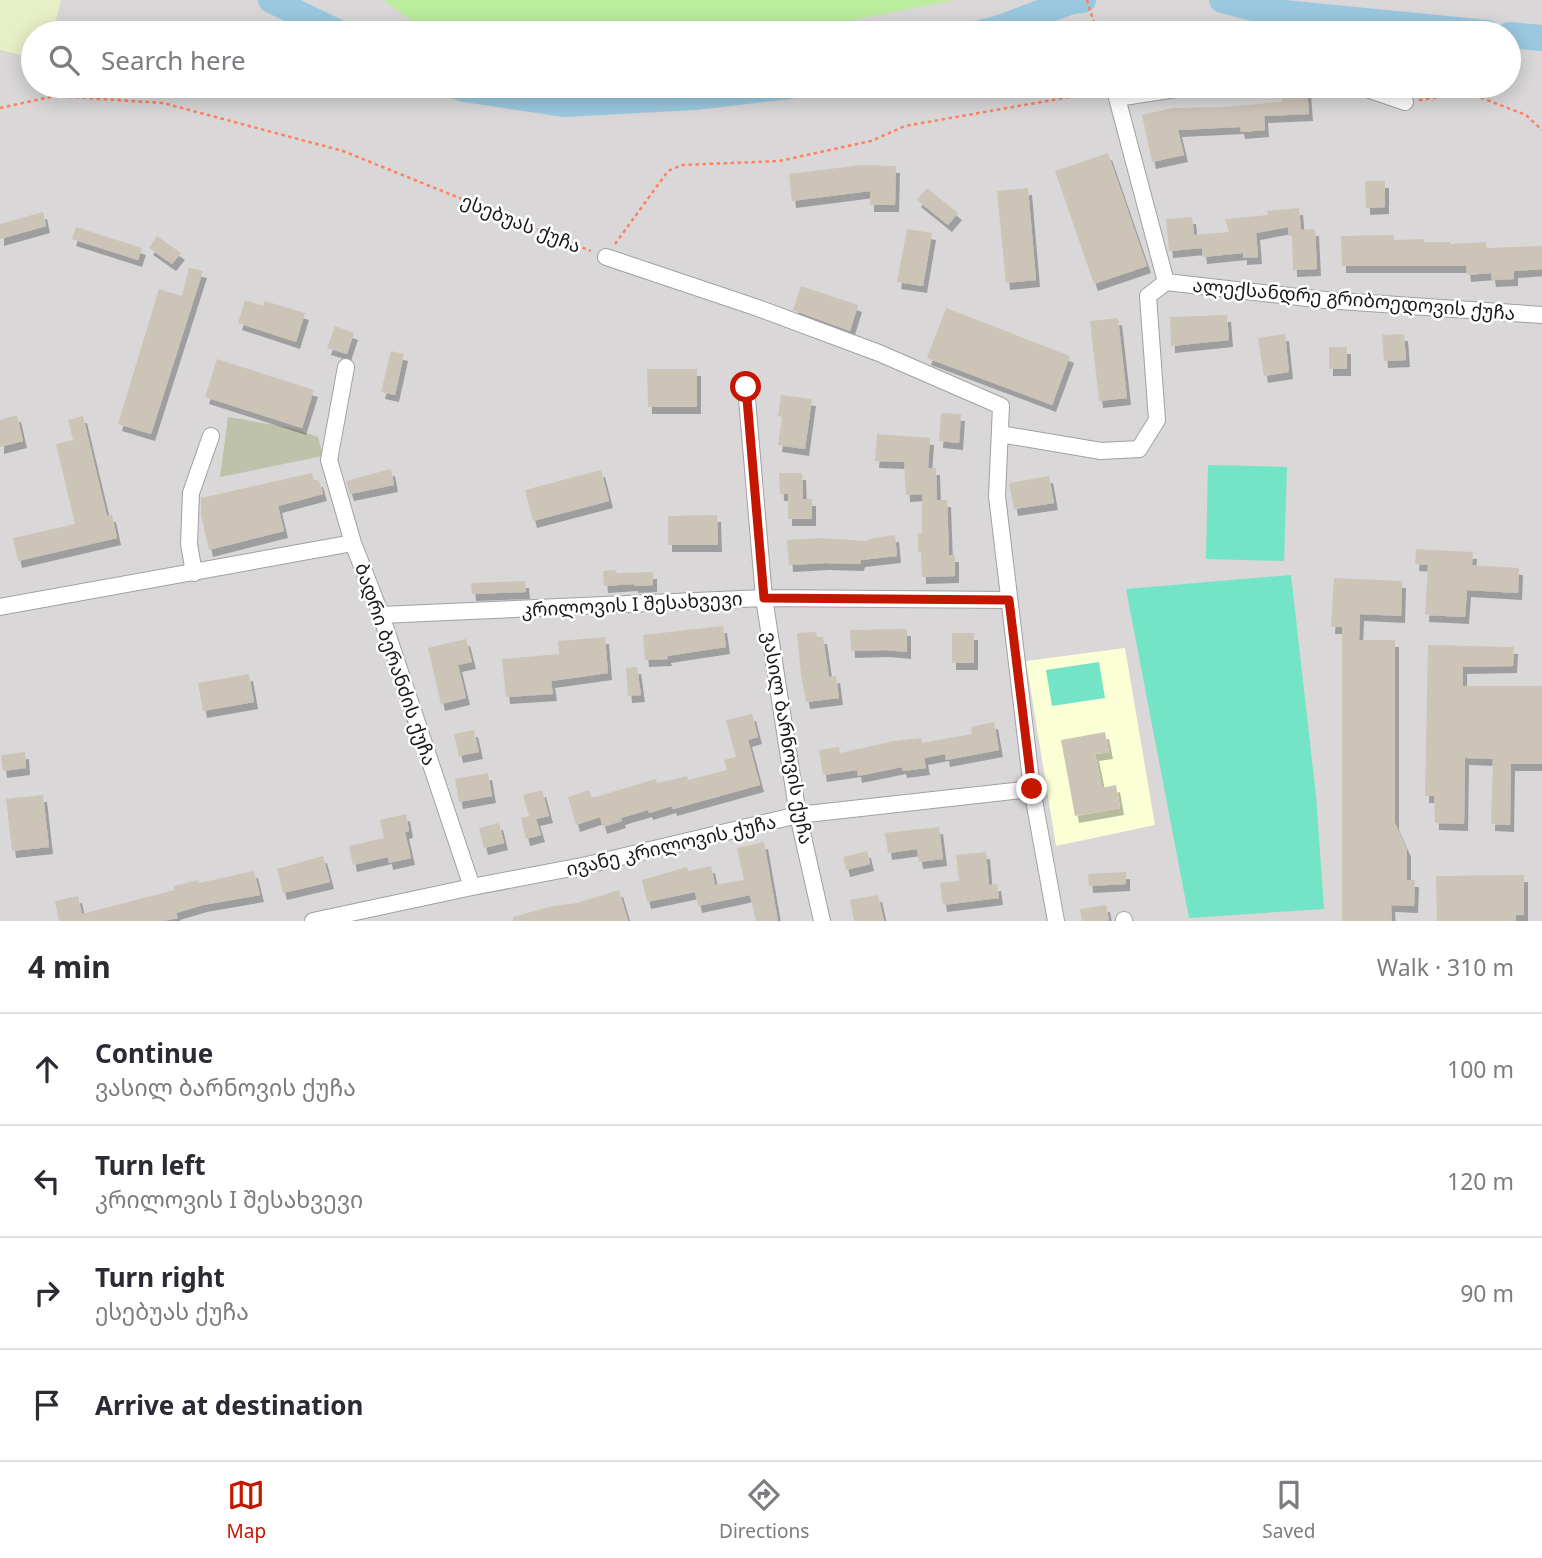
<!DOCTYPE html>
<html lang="en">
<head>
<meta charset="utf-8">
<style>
	:root { --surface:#fff; --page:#f2f2f3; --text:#2b2b33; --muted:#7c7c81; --line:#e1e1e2; --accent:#c51700 }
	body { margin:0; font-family:"Noto Sans","Noto Sans Georgian",sans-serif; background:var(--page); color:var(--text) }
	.stop { position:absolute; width:21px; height:21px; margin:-16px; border:5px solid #c51700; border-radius:50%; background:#fff }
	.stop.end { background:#c51700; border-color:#fff; box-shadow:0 2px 7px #0008 }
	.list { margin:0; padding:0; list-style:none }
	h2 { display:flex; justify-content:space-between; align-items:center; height:91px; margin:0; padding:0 28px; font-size:30px }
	h2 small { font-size:23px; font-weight:400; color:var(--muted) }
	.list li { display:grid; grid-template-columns:46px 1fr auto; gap:21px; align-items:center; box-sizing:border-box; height:112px; padding:0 28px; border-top:2px solid var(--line) }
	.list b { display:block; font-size:26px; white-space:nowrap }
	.list p { margin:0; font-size:23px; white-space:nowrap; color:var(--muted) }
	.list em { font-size:23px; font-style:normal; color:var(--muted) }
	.icon { flex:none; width:38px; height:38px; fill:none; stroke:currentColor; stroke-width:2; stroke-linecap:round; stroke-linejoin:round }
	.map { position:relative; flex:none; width:1542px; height:921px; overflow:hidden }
	.search { position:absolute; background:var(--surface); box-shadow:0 4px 18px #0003; left:21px; right:21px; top:21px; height:77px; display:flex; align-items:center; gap:18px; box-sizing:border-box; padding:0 24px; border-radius:38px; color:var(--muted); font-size:26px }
	.sheet { height:539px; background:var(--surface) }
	nav { display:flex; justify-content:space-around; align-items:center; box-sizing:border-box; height:98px; border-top:2px solid var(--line); background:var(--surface); font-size:19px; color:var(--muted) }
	nav a { display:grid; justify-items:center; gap:4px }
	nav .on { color:var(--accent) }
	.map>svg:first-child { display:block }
	.residential { fill:#d9d7d7; fill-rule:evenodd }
	.education { fill:#faffd6 }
	.construction { fill:#bfc2aa }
	.farmland { fill:#e7efc7 }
	.grass { fill:#bced9f }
	.pitch { fill:#74e4c6 }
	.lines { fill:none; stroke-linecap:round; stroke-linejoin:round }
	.river { stroke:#9ac8df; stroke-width:26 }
	.building { fill:#cdc4b8; filter:url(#shadow) }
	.minor-casing { stroke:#a1a1a1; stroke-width:18 }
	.path { stroke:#ff815e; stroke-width:2.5; stroke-dasharray:3.5 3.5; stroke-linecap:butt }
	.minor { stroke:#fff; stroke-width:16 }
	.route { stroke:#c51700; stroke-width:9 }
	.labels { text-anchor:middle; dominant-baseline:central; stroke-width:5; stroke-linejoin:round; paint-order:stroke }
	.street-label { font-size:19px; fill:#1a1a1a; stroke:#fff }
</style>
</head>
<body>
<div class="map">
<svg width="1542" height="921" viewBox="0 0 1542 921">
	<defs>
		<filter id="shadow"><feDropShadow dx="4" dy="7" stdDeviation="0" flood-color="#0004"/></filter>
	</defs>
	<rect width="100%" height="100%" fill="#edeade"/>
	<path class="residential" d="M 0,0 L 1542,0 L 1542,921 L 0,921 ZM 33,33 L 1509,33 L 1509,86 L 33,86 Z"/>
	<path class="education" d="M 1125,648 L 1155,825 L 1056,846 L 1026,661 Z"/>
	<path class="construction" d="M 228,417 L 292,428 L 318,437 L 323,456 L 220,477 Z"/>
	<path class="farmland" d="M 0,0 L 61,0 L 53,33 L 33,33 L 33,58 L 0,50 Z"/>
	<path class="grass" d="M 383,0 L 955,0 L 787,33 L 429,33 Z"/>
	<path class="pitch" d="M 1208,465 L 1287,467 L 1284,561 L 1206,559 Z
		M 1291,575 L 1316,796 L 1324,909 L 1189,918 L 1126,589 Z
		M 1099,662 L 1105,698 L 1052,706 L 1046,670 Z"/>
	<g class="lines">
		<path class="river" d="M 271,0 L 339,33
			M 1222,0 L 1264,11 L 1487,33
			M 980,33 L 997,29 L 1072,1 L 1083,0
			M 1509,35 L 1542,38
			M 456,86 L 464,89 L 564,104 L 695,97 L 790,86"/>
	</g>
	<path class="building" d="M 1307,88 L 1309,114 L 1264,116 L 1265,130 L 1241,132 L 1240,127 L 1178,130 L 1184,155 L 1152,162 L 1142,115 L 1173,108 L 1224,107 L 1282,102 L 1281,89 Z
		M 1108,153 L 1147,266 L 1094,284 L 1055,171 Z
		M 861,165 L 896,166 L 895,205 L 870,205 L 870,191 L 792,201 L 789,174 Z
		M 1365,181 L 1385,181 L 1385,207 L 1366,208 Z
		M 927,188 L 958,213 L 948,225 L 917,200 Z
		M 1028,188 L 1036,280 L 1006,283 L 997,191 Z
		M 1299,208 L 1301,230 L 1315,229 L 1317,269 L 1293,270 L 1292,236 L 1289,236 L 1288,227 L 1256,233 L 1258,257 L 1243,258 L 1243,253 L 1203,257 L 1202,248 L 1169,251 L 1166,219 L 1192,217 L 1194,235 L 1229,232 L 1225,219 L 1268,215 L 1267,211 Z
		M 43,212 L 46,226 L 0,239 L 0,224 Z
		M 76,227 L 142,248 L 138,260 L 72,239 Z
		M 907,229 L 932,233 L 923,286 L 897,282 Z
		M 1394,235 L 1394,240 L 1424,239 L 1424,242 L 1450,242 L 1450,244 L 1486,242 L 1487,248 L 1542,246 L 1542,269 L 1514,271 L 1514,279 L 1492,280 L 1491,273 L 1467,275 L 1466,266 L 1342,266 L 1341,236 Z
		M 157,236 L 181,253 L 172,264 L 149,248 Z
		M 189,268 L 203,271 L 151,434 L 118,424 L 159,289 L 182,296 Z
		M 801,286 L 858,305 L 850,331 L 793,310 Z
		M 245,300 L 263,306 L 265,301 L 305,313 L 296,342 L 238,323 Z
		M 946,308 L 1070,356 L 1052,405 L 927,358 Z
		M 1227,315 L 1229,340 L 1171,346 L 1170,317 Z
		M 1118,318 L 1127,398 L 1099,401 L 1090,321 Z
		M 335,326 L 354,333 L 347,354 L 327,348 Z
		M 1285,334 L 1289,372 L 1264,376 L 1258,338 Z
		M 1404,334 L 1406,360 L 1384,361 L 1382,335 Z
		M 1329,347 L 1347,347 L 1347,369 L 1329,369 Z
		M 391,351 L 404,354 L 395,395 L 381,392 Z
		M 217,359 L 314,390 L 302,428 L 205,397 Z
		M 647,369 L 697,369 L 697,407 L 648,407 Z
		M 781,395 L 812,399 L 805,449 L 778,445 L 782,417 L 778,416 Z
		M 941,413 L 961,414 L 959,443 L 939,441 Z
		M 17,415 L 23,441 L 0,447 L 0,420 Z
		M 83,416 L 107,516 L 112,515 L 117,538 L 18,561 L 13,538 L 75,524 L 56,444 L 73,440 L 68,420 Z
		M 877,434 L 930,438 L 928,468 L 936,468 L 937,500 L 947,500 L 949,555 L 955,555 L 955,576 L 922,577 L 921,552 L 918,552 L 918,533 L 922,533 L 922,494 L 906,495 L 904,462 L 875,461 Z
		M 391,469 L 394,485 L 350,494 L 346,481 Z
		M 601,470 L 609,501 L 533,521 L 525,490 Z
		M 312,473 L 314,481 L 319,480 L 323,494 L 278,506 L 284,531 L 209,550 L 201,515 L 201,498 Z
		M 779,473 L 802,473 L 803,499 L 812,499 L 812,519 L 788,519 L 788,494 L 780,494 Z
		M 1049,476 L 1054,503 L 1014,509 L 1009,483 Z
		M 717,515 L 718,545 L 668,545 L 668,516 Z
		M 895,535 L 897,556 L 861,560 L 860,564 L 826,563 L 789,565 L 787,540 L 820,538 L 868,541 L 868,539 Z
		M 1416,549 L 1473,552 L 1472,565 L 1519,568 L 1518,593 L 1467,590 L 1465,617 L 1425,615 L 1428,565 L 1415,564 Z
		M 616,570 L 617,573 L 653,572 L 653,585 L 634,586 L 634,584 L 604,586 L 603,571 Z
		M 1334,578 L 1402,581 L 1401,616 L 1360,614 L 1359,640 L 1395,640 L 1395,823 L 1407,850 L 1407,880 L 1415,880 L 1414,906 L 1391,905 L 1392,921 L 1342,921 L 1342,627 L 1331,627 Z
		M 525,581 L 526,592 L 472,594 L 471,583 Z
		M 723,626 L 726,647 L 667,656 L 668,659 L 645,660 L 643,635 Z
		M 907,629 L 907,652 L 886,650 L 851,651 L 850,630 Z
		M 816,632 L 817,637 L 823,637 L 829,677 L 836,676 L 839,698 L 806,702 L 801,674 L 797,633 Z
		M 952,633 L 974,633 L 974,663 L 952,663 Z
		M 605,637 L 608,673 L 551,681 L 553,694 L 506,697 L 502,659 L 559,654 L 558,641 Z
		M 466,639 L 472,662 L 458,665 L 466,698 L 441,704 L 428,648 Z
		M 1428,645 L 1514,647 L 1513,666 L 1463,667 L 1463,686 L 1542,686 L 1542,764 L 1511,764 L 1510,825 L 1491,824 L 1493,759 L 1465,758 L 1464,824 L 1435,823 L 1434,796 L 1425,796 Z
		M 637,667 L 641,695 L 628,696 L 626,668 Z
		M 249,674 L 254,702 L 203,711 L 198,683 Z
		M 752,714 L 758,737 L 748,740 L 760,785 L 673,809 L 672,806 L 649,813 L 648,810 L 621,818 L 622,821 L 603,827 L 600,817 L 576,825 L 568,797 L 589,790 L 592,798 L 656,779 L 657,783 L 687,776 L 688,780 L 727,770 L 724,760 L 736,757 L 726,720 Z
		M 994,722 L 999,750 L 946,760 L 945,754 L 924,758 L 926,768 L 903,771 L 902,767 L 858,776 L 857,770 L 823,775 L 819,750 L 839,747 L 840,753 L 894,741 L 921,738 L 922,743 L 972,734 L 971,727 Z
		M 474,730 L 479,752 L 459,756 L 454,734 Z
		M 1105,732 L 1109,752 L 1095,754 L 1102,788 L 1116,785 L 1120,808 L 1075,816 L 1061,740 Z
		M 25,752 L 26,768 L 3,771 L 1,755 Z
		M 488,773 L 492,796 L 459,802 L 455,779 Z
		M 542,790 L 549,816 L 536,819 L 541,835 L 526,839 L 521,818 L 529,816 L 523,795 Z
		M 43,795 L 49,847 L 12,851 L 6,799 Z
		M 406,814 L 409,831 L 405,832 L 411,858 L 389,863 L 388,857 L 353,865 L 349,846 L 384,838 L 380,820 Z
		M 499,823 L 504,843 L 484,848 L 479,828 Z
		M 939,827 L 943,859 L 919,862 L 917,849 L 888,853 L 885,833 Z
		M 764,842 L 778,921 L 756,921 L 750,895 L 698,906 L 695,892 L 647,902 L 642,880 L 687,867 L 688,871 L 711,866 L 715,885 L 744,880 L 737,848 Z
		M 867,851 L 870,864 L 846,870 L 843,857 Z
		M 986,852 L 989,885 L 997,884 L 999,898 L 943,905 L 940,883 L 959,881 L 956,855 Z
		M 323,856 L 330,882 L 283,893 L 277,869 Z
		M 254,871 L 260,895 L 203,905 L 176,913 L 178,918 L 162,921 L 59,921 L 55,901 L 78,896 L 82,914 L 174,890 L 174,886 L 198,880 L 199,883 Z
		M 1126,872 L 1126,884 L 1089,886 L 1088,874 Z
		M 1524,875 L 1524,915 L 1516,915 L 1516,921 L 1437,921 L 1436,876 Z
		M 619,890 L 628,921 L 513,921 L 513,917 L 553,906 L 577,903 Z
		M 878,895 L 884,921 L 854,921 L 850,900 Z
		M 1106,905 L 1109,921 L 1082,921 L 1080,909 Z"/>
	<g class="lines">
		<defs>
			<path id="minor" d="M 1358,86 L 1405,102
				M 606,257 L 758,308 L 879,353 L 1001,406 L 997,496 L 1032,789 L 1056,921
				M 1166,282 L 1325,300 L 1542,315
				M 1166,282 L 1117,98 L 1195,86
				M 346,367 L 329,460 L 353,543
				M 746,387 L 764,598 L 798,815 L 822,921
				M 1000,434 L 1101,451 L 1139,449 L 1157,420 L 1148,296 L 1166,282
				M 194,573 L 189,544 L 191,493 L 211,436
				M 0,607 L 353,543 L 381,615 L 472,887
				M 381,615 L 764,598 L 1009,600
				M 1124,920 L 1124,921
				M 313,921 L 472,887 L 587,865 L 798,815 L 1032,789"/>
		</defs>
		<use href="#minor" class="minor-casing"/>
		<path class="path" d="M 1087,0 L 1097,33
			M 1419,100 L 1469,93 L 1526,115 L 1542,130
			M 0,108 L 55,96 L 163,103 L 343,151 L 591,251
			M 615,244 L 668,171 L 682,165 L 779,161 L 871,141 L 905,126 L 1098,92 L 1103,94"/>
		<use href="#minor" class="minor"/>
	</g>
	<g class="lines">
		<path class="route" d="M 746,387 L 764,598 L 1009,600 L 1032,789"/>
	</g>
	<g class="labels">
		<g class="street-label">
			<text transform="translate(521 223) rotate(22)">ესებუას ქუჩა</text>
			<text transform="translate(1354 299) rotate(5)">ალექსანდრე გრიბოედოვის ქუჩა</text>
			<text transform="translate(632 604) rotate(-3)">კრილოვის I შესახვევი</text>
			<text transform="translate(396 664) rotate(71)">ბადრი ბერანძის ქუჩა</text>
			<text transform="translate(788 738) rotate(80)">ვასილ ბარნოვის ქუჩა</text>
			<text transform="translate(671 845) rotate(-13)">ივანე კრილოვის ქუჩა</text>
		</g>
	</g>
</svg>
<div class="stop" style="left:746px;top:387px"></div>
<div class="stop end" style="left:1032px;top:789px"></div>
<div class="search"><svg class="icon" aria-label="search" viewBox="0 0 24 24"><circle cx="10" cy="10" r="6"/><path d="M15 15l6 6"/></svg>Search here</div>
</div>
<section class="sheet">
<h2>4 min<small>Walk · 310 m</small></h2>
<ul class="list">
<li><svg class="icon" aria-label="ahead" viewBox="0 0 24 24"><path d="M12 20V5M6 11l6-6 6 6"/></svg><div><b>Continue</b><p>ვასილ ბარნოვის ქუჩა</p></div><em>100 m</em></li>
<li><svg class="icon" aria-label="left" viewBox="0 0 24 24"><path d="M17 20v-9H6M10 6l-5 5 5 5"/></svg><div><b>Turn left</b><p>კრილოვის I შესახვევი</p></div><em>120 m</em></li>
<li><svg class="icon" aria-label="right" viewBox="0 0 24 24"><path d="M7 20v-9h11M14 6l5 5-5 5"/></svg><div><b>Turn right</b><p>ესებუას ქუჩა</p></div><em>90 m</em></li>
<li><svg class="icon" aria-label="arrive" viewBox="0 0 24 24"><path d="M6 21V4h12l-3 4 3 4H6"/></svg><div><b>Arrive at destination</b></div></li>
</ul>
</section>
<nav>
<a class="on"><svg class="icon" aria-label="map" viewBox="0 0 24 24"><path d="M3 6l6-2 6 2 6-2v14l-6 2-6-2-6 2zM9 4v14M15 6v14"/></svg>Map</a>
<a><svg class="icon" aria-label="directions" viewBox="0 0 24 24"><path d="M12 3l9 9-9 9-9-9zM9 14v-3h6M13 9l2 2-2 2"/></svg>Directions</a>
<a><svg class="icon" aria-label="saved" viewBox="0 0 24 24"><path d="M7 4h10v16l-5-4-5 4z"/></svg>Saved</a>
</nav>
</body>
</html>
